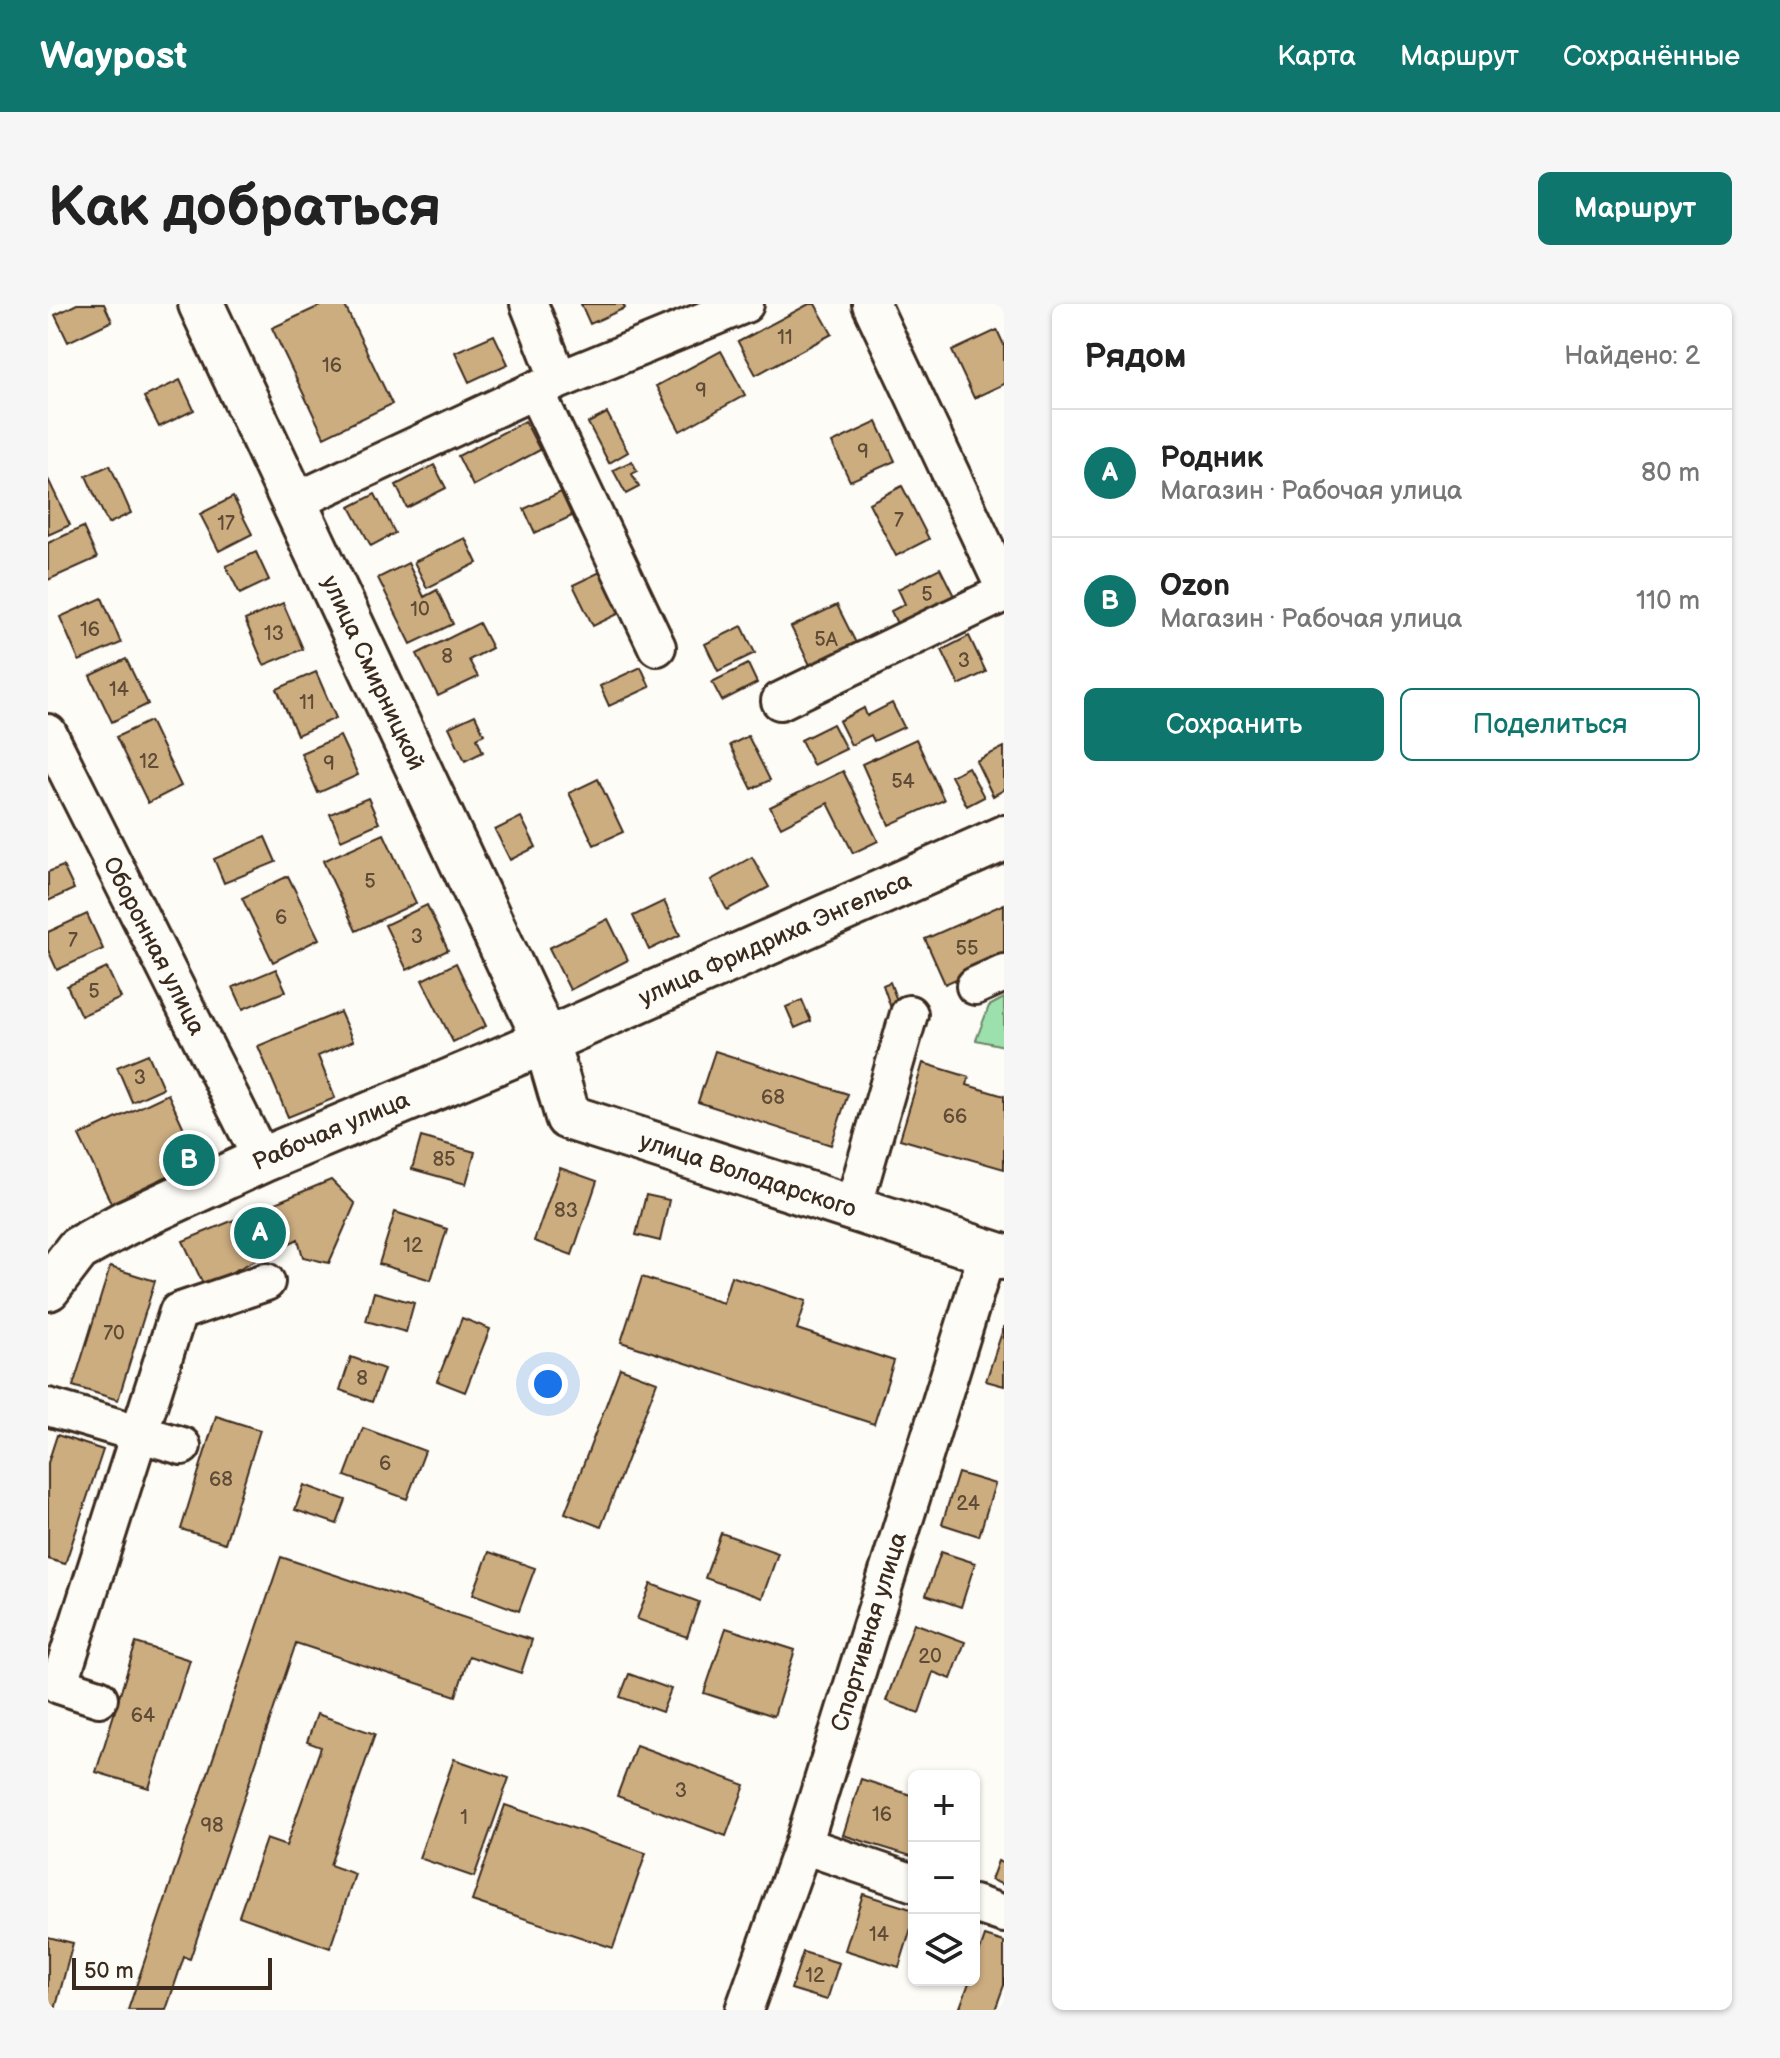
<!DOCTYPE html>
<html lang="ru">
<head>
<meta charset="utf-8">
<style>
	:root { --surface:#fff; --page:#f6f6f6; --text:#222; --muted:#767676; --line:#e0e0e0; --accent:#0f766e }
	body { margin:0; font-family:"Balsamiq Sans",sans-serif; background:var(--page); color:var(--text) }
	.controls { position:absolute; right:24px; bottom:24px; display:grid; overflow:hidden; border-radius:12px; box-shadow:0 2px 6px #0004 }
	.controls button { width:72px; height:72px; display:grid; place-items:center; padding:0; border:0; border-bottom:2px solid var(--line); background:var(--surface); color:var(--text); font:40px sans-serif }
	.scale { position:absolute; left:24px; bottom:20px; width:200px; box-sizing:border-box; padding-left:8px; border:4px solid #3b2a1e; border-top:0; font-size:22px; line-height:28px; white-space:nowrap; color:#3b2a1e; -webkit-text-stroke:6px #fdfcf7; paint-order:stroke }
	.you { position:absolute; left:500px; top:1080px; width:28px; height:28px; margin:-20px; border:6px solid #fff; border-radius:50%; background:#1a73e8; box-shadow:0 0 0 12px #1a73e833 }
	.badge { display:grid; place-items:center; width:52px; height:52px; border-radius:50%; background:var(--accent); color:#fff; font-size:26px; font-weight:700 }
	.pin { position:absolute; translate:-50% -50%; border:4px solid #fff; box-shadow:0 2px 8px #0006 }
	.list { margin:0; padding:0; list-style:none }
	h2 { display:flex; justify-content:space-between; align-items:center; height:104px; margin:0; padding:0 32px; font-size:34px }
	h2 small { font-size:26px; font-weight:400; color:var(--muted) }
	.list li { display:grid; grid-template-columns:52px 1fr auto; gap:24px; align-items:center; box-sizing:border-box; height:128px; padding:0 32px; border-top:2px solid var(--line) }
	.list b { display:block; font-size:30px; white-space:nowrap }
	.list p { margin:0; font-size:26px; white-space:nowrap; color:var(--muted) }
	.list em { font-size:26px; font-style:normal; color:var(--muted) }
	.actions { display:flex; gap:16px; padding:24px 32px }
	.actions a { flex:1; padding:18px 0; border:2px solid var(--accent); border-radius:12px; text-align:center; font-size:28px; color:var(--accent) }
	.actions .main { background:var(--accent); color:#fff }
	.icon { flex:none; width:44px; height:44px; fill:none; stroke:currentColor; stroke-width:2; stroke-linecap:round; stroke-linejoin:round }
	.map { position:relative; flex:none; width:956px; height:1706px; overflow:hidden; border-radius:12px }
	header { display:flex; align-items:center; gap:48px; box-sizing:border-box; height:112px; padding:0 40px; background:var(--accent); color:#fff }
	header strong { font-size:38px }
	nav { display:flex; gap:44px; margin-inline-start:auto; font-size:28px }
	.intro { display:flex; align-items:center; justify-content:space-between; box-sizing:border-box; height:192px; padding:0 48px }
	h1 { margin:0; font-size:56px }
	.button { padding:20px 36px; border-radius:12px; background:var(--accent); color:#fff; font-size:28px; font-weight:700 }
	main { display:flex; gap:48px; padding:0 48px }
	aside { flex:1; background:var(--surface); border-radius:12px; box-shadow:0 2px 6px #0004 }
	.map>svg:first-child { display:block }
	.green { fill:#9ce1ad; stroke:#6c8666; stroke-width:2 }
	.building { fill:#ccad80; stroke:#3b2a1e; stroke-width:2 }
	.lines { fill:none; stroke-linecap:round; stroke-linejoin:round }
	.minor-casing { stroke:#3b2a1e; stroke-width:42 }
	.major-casing { stroke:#3b2a1e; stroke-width:50 }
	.minor { stroke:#fdfcf7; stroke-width:36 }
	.major { stroke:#fdfcf7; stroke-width:44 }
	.labels { text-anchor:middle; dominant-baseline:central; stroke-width:8; stroke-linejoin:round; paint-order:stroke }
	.number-label { font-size:20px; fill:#5f4b36 }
	.street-label { font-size:24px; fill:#3b2a1e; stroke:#fdfcf7 }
</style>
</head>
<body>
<header>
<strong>Waypost</strong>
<nav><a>Карта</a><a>Маршрут</a><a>Сохранённые</a></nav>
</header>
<div class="intro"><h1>Как добраться</h1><a class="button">Маршрут</a></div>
<main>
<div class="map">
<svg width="956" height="1706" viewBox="0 0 956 1706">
	<rect width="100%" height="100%" fill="#fdfcf7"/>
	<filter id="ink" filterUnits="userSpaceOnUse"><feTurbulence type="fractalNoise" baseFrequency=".0125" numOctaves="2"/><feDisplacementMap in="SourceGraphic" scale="16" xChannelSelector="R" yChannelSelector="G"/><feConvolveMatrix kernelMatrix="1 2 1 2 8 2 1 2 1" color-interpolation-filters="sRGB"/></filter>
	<g filter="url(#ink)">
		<path class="green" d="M 956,694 L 956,742 L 928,736 L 941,702 Z"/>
		<path class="building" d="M 29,0 L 56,0 L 64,17 L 20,38 L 7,11 Z
			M 276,0 L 296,0 L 344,100 L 276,133 L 224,24 Z
			M 533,0 L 575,0 L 577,4 L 542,20 Z
			M 761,0 L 767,0 L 784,30 L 708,71 L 690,38 Z
			M 949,26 L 956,41 L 956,80 L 926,94 L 904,47 Z
			M 446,31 L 460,60 L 421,78 L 407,48 Z
			M 673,47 L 697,91 L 632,127 L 608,82 Z
			M 132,76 L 146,106 L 111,123 L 96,93 Z
			M 559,109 L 580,148 L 561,159 L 540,119 Z
			M 477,117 L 492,146 L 425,182 L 410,152 Z
			M 829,118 L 847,157 L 802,177 L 784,139 Z
			M 584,157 L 589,167 L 584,170 L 591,183 L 578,190 L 565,166 Z
			M 62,161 L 83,209 L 60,220 L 38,172 Z
			M 386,161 L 398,184 L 359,204 L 348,181 Z
			M 0,175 L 22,221 L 0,231 Z
			M 854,182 L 881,235 L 848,252 L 821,199 Z
			M 513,188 L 524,212 L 487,229 L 476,205 Z
			M 327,190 L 347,229 L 323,242 L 302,203 Z
			M 185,193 L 204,230 L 171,247 L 152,210 Z
			M 35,223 L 49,254 L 0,276 L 0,239 Z
			M 417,234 L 429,259 L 379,284 L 366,258 Z
			M 208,248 L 221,276 L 192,290 L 178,262 Z
			M 360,259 L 376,293 L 389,286 L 405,320 L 363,340 L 330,274 Z
			M 892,264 L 909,298 L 852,326 L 843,307 L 857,300 L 850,285 Z
			M 552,268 L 572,309 L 545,322 L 525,281 Z
			M 54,294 L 73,339 L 31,357 L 12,313 Z
			M 235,299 L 255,345 L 216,361 L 197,316 Z
			M 789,301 L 813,349 L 767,371 L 743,323 Z
			M 431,319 L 444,344 L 421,356 L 430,373 L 390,392 L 369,350 Z
			M 694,322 L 707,349 L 670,367 L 657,340 Z
			M 921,332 L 938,368 L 911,381 L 894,346 Z
			M 78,355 L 100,400 L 64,418 L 42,372 Z
			M 700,360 L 709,379 L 674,397 L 664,378 Z
			M 593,363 L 602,383 L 561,402 L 552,382 Z
			M 268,368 L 288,414 L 249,431 L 229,385 Z
			M 844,399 L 856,423 L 826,437 L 823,431 L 803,441 L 791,417 L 816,404 L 819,412 Z
			M 427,411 L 436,430 L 429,434 L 435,448 L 417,457 L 401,423 Z
			M 102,417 L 133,482 L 100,499 L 68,433 Z
			M 785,420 L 798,445 L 765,461 L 753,436 Z
			M 292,432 L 310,471 L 270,489 L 253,449 Z
			M 700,432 L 722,476 L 704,485 L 682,441 Z
			M 868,435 L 896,496 L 841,521 L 814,460 Z
			M 956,443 L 956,486 L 945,492 L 928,457 Z
			M 920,463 L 936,493 L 919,502 L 903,472 Z
			M 795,467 L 830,537 L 805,549 L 780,499 L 733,523 L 722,503 Z
			M 550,475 L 575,528 L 546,541 L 521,489 Z
			M 320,494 L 331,519 L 293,536 L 282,510 Z
			M 473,513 L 488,543 L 462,556 L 447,526 Z
			M 336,530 L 368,599 L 308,627 L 275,557 Z
			M 217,533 L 228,558 L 176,579 L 166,555 Z
			M 704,553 L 721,583 L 679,606 L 663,576 Z
			M 15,562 L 26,585 L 0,597 L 0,568 Z
			M 240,572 L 271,635 L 225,658 L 194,594 Z
			M 616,597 L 632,631 L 601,646 L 585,612 Z
			M 956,600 L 956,654 L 897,680 L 877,635 Z
			M 379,601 L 400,646 L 359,666 L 337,621 Z
			M 39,610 L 55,645 L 9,666 L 0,646 L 0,628 Z
			M 560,615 L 580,656 L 522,686 L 501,644 Z
			M 408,659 L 438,722 L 405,738 L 374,676 Z
			M 59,664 L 73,694 L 33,712 L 19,682 Z
			M 228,665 L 238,687 L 195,705 L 185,683 Z
			M 842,678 L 854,710 L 846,713 L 835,681 Z
			M 754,696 L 763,717 L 747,724 L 738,703 Z
			M 292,708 L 305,737 L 270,752 L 287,794 L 240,813 L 210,742 Z
			M 667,747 L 800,790 L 783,841 L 650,798 Z
			M 100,750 L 115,784 L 84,798 L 69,763 Z
			M 875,759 L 921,773 L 919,781 L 956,792 L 956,865 L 852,835 Z
			M 120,790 L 151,857 L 63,899 L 31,832 Z
			M 373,833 L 427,848 L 418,880 L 364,865 Z
			M 512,864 L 549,877 L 524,951 L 486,937 Z
			M 283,876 L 307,900 L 281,959 L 255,953 L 250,935 L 156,982 L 135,937 Z
			M 598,891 L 621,896 L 612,937 L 588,931 Z
			M 347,908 L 399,925 L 383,976 L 331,960 Z
			M 62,963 L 107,977 L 70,1096 L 25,1082 Z
			M 683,972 L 758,997 L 749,1025 L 846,1057 L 826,1120 L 573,1038 L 594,973 L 675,999 Z
			M 326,988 L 366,999 L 358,1028 L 318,1017 Z
			M 414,1014 L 442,1025 L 417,1088 L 389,1077 Z
			M 956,1022 L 956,1082 L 938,1077 Z
			M 303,1053 L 336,1065 L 324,1098 L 292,1086 Z
			M 572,1064 L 609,1078 L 553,1223 L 517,1209 Z
			M 168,1112 L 212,1126 L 177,1239 L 133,1225 Z
			M 315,1124 L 377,1147 L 359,1195 L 297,1172 Z
			M 9,1131 L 55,1146 L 17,1260 L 0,1255 L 0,1159 Z
			M 910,1169 L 947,1180 L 931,1232 L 894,1220 Z
			M 256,1181 L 298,1196 L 289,1220 L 247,1206 Z
			M 673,1229 L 730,1249 L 714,1294 L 657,1274 Z
			M 441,1248 L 487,1264 L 471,1307 L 425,1290 Z
			M 893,1248 L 927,1259 L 913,1303 L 878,1291 Z
			M 233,1253 L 484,1336 L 473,1369 L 421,1352 L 408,1392 L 248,1339 L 142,1655 L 136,1653 L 118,1706 L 80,1706 Z
			M 603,1280 L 651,1298 L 639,1333 L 589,1315 Z
			M 866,1319 L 917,1338 L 903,1375 L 885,1368 L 871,1409 L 838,1397 Z
			M 678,1324 L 747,1346 L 726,1412 L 656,1389 Z
			M 88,1339 L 142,1356 L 101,1484 L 48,1468 Z
			M 581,1370 L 623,1385 L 614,1408 L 572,1393 Z
			M 269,1410 L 327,1430 L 282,1561 L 307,1570 L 282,1644 L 191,1612 L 218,1535 L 238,1542 L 273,1443 L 259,1438 Z
			M 588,1441 L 697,1481 L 678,1532 L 569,1492 Z
			M 406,1455 L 461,1474 L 426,1573 L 371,1554 Z
			M 813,1475 L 866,1492 L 866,1553 L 795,1531 Z
			M 457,1501 L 598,1549 L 565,1644 L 424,1597 Z
			M 950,1557 L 956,1560 L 956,1581 L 943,1576 Z
			M 815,1590 L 866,1606 L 866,1615 L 851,1663 L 797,1646 Z
			M 937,1632 L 956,1638 L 956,1681 L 947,1706 L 911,1706 L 922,1676 L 926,1676 L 926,1664 Z
			M 0,1633 L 25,1639 L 7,1706 L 0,1706 Z
			M 755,1648 L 791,1659 L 779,1696 L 743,1685 Z"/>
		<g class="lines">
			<defs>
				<path id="minor" d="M 481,0 L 511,76
					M 823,0 L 956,283
					M 487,86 L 609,343
					M 246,198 L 487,86 L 697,0
					M 732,397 L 956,289
					M 0,429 L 214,856
					M 927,682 L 956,669
					M 805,904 L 861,710
					M 0,1103 L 134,1142
					M 51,1394 L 11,1381 L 130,1008 L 218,978
					M 755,1541 L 866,1579
					M 926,1600 L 956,1610
					M 696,1706 L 755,1541 L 940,947"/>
				<path id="major" d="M 153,0 L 498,737 L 520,813 L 956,953
					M 0,984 L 30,945 L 77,919 L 214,856 L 498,737 L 956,534"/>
			</defs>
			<use href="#minor" class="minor-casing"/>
			<use href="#major" class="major-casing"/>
			<use href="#minor" class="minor"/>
			<use href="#major" class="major"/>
		</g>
	</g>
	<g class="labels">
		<g class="number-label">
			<text x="737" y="34">11</text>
			<text x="284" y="62">16</text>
			<text x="653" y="87">9</text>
			<text x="815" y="148">9</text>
			<text x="851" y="217">7</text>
			<text x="178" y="220">17</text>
			<text x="879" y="291">5</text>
			<text x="372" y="306">10</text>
			<text x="42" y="326">16</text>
			<text x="226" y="330">13</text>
			<text x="778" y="336">5А</text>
			<text x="399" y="353">8</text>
			<text x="916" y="357">3</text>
			<text x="71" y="386">14</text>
			<text x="259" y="399">11</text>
			<text x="101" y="458">12</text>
			<text x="281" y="460">9</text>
			<text x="855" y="478">54</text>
			<text x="322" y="578">5</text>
			<text x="233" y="614">6</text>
			<text x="369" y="633">3</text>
			<text x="25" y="637">7</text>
			<text x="919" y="645">55</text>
			<text x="46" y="688">5</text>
			<text x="92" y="774">3</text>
			<text x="725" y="794">68</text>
			<text x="907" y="813">66</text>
			<text x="396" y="856">85</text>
			<text x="518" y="907">83</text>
			<text x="365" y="942">12</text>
			<text x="66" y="1030">70</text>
			<text x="314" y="1075">8</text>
			<text x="337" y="1160">6</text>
			<text x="173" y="1176">68</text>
			<text x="920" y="1200">24</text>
			<text x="882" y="1353">20</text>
			<text x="95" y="1412">64</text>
			<text x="633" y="1487">3</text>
			<text x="834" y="1511">16</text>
			<text x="416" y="1514">1</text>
			<text x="164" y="1522">98</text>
			<text x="831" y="1631">14</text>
			<text x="767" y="1672">12</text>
		</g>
		<g class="street-label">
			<text transform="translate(325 369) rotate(65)">улица Смирницкой</text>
			<text transform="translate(727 635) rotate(-24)">улица Фридриха Энгельса</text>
			<text transform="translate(106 642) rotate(63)">Оборонная улица</text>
			<text transform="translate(283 827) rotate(-23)">Рабочая улица</text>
			<text transform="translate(700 871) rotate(18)">улица Володарского</text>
			<text transform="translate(821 1328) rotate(-73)">Спортивная улица</text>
		</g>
	</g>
</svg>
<div class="controls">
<button>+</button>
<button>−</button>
<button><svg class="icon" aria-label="layers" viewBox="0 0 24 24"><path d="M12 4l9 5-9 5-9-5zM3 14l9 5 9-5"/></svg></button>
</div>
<div class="scale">50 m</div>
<div class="you"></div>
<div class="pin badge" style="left:212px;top:929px">A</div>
<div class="pin badge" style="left:141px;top:856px">B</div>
</div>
<aside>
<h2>Рядом<small>Найдено: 2</small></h2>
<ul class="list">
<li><span class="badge">A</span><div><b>Родник</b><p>Магазин · Рабочая улица</p></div><em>80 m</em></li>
<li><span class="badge">B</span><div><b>Ozon</b><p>Магазин · Рабочая улица</p></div><em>110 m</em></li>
</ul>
<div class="actions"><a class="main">Сохранить</a><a>Поделиться</a></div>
</aside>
</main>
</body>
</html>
